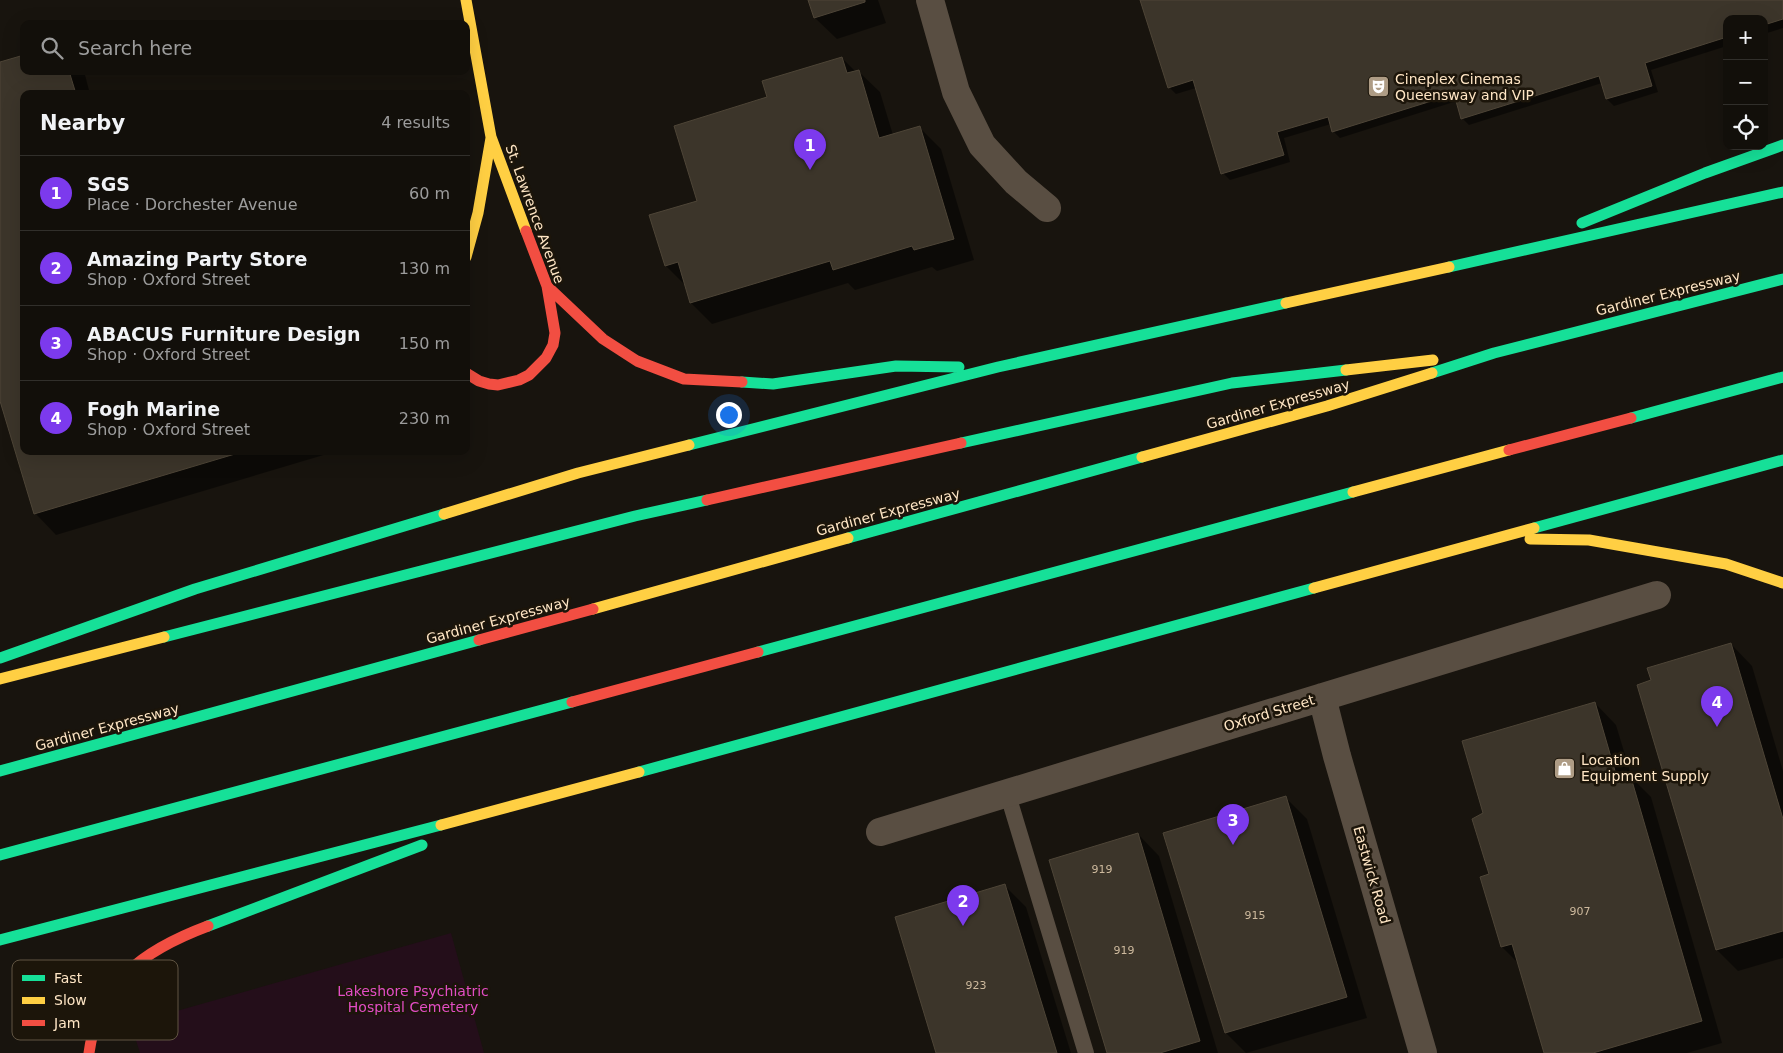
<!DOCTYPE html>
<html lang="en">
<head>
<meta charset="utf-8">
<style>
	:root { --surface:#120f0a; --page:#1b1813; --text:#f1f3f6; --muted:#9c9c9c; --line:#312f2b; --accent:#7c3aed }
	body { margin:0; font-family:"DejaVu Sans",sans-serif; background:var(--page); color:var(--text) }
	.controls { position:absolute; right:15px; top:15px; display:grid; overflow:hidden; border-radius:10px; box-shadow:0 5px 20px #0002 }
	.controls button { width:45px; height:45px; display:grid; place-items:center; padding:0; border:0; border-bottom:1px solid var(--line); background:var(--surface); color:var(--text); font:25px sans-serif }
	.you { position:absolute; left:728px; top:414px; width:18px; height:18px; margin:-12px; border:4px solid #fff; border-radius:50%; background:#1a73e8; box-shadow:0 0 0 8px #1a73e833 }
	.badge { display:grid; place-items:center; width:32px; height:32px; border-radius:50%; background:var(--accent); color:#fff; font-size:16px; font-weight:700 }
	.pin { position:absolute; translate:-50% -41px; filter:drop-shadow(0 1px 2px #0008) }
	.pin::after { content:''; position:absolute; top:26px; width:18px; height:15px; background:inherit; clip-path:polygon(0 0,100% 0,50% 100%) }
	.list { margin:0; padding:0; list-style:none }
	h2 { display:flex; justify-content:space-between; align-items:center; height:65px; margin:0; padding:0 20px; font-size:21px }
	h2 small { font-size:16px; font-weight:400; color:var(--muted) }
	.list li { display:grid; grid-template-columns:32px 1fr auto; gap:15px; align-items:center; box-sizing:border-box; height:75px; padding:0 20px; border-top:1px solid var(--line) }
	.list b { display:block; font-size:19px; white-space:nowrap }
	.list p { margin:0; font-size:16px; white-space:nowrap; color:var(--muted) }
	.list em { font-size:16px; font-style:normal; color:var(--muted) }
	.icon { flex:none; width:28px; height:28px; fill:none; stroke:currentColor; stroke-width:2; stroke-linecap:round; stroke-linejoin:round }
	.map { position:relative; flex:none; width:1783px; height:1053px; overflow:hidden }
	.search { position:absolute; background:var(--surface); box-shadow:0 5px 20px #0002; left:20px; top:20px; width:450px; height:55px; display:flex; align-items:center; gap:12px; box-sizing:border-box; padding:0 18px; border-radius:10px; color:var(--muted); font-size:19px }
	.panel { position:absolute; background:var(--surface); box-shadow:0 5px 20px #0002; left:20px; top:90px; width:450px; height:365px; border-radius:10px }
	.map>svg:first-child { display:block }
	.green { fill:#240e1a }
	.shadow { fill:#0007 }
	.building { fill:#3c352a; stroke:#4e4537 }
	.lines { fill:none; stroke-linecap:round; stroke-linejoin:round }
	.lane { stroke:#594e42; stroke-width:16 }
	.street { stroke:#594e42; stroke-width:28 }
	.fast { stroke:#16e098; stroke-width:11 }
	.slow { stroke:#ffcf43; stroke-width:11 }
	.jam { stroke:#f24e42; stroke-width:11 }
	.labels { text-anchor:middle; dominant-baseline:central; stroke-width:5; stroke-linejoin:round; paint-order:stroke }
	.number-label { font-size:11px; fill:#ceba9e }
	.poi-label { font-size:14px; fill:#ffe6c5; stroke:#1c150a; text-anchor:start }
	.street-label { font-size:14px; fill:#ffe6c5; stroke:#1c150a }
	.park-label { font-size:14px; fill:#e34dc5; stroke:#1c150a }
	.key { fill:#1c150a; stroke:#605442; stroke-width:1 }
	.key-label { font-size:14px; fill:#ffe6c5 }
</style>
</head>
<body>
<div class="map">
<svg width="1783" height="1053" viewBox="0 0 1783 1053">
	<rect width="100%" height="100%" fill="#18140e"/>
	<path class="green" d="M 451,933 L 484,1053 L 140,1053 L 131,1024 Z"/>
	<path class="shadow" d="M 810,0 L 878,0 L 886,23 L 837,39 L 815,18 Z
		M 1142,0 L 1783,0 L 1783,28 L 1764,34 L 1764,19 L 1727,19 L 1727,46 L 1651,70 L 1658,92 L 1614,106 L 1607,99 L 1602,83 L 1469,125 L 1462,118 L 1457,101 L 1340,138 L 1333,131 L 1331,124 L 1284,138 L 1290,162 L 1230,180 L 1223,173 L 1196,88 L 1176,94 L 1169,87 Z
		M 842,58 L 856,72 L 858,71 L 880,92 L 893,135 L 920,128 L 941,149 L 974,260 L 937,271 L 932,267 L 855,290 L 848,283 L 712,324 L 691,303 L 686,286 L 666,266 L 699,202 L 769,98 Z
		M 0,63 L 24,71 L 84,71 L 90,94 L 24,94 L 24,451 L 337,451 L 56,535 L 35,513 L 0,396 Z
		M 1731,644 L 1752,666 L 1783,771 L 1783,958 L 1738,971 L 1717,950 L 1653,681 Z
		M 1595,703 L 1616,725 L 1632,778 L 1651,797 L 1722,1043 L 1687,1053 L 1545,1053 L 1519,964 L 1502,947 L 1490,875 L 1484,813 Z
		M 1285,797 L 1307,819 L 1367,1018 L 1246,1053 L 1226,1033 Z
		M 1138,834 L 1159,856 L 1218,1053 L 1108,1053 Z
		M 1005,886 L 1026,907 L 1071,1053 L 937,1053 Z"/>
	<path class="building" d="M 808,0 L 865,0 L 865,2 L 814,18 Z
		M 1140,0 L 1783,0 L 1783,19 L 1764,25 L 1764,19 L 1727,19 L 1727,37 L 1645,63 L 1652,86 L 1606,99 L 1599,76 L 1461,119 L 1454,94 L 1332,132 L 1328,117 L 1277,132 L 1284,155 L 1221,174 L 1193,80 L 1168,88 Z
		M 24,55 L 24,71 L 69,71 L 76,94 L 24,94 L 24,451 L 245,451 L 34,514 L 0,401 L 0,62 Z
		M 842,57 L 847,73 L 859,70 L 879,138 L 920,126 L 954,239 L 914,250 L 912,246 L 833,270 L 830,261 L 690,303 L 678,262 L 665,266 L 649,215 L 697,201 L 674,126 L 767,97 L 762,81 Z
		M 1731,643 L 1783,819 L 1783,931 L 1716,950 L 1637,685 L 1651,680 L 1647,668 Z
		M 1595,702 L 1617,778 L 1630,774 L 1702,1021 L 1593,1053 L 1544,1053 L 1512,944 L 1501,947 L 1480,877 L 1489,874 L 1472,819 L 1483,813 L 1462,741 Z
		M 1286,796 L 1347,997 L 1225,1033 L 1163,833 Z
		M 1138,833 L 1200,1041 L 1160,1053 L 1107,1053 L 1049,860 Z
		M 1005,884 L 1057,1053 L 936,1053 L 895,917 Z"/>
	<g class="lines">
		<path class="lane" d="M 1007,792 L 1086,1053"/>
		<path class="street" d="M 930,0 L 956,92 L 982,145 L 1016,182 L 1047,208
			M 1322,697 L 1337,756 L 1423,1053
			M 880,832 L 1657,595"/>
		<path class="fast" d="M 1582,223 L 1705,173 L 1783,145
			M 1449,267 L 1783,192
			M 1432,373 L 1494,353 L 1783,279
			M 742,382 L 773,384 L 896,366 L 959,367
			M 1631,418 L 1783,377
			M 961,443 L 1232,383 L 1346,370
			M 689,445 L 998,367 L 1286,303
			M 1534,528 L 1783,460
			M 848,538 L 1142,457
			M 164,637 L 635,516 L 707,500
			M 758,652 L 1353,492
			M 0,658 L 195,589 L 444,514
			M 0,771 L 479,640
			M 639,772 L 1314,588
			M 0,855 L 572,702
			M 208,926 L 422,845
			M 0,940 L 441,825"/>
		<path class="slow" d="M 466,0 L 491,137 L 526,231
			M 466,257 L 478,213 L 491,138
			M 1286,303 L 1449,267
			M 1346,370 L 1433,360
			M 1142,457 L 1327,406 L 1432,373
			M 1353,492 L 1509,450
			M 444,514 L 578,473 L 689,445
			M 1530,539 L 1589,540 L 1726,564 L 1783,583
			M 1314,588 L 1534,528
			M 593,609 L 848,538
			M 0,679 L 164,637
			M 441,825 L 639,772"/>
		<path class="jam" d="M 547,286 L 603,339 L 637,361 L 684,379 L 742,382
			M 466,373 L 479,381 L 489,384 L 498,385 L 519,380 L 529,375 L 546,358 L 553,345 L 555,333 L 547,286 L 526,231
			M 1509,450 L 1631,418
			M 707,500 L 961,443
			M 479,640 L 593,609
			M 572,702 L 758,652
			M 89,1053 C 99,981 144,950 208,926"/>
	</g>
	<defs>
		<symbol id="theatre-square" viewBox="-11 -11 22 22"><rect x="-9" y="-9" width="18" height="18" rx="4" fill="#ae9c85" stroke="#1c150a"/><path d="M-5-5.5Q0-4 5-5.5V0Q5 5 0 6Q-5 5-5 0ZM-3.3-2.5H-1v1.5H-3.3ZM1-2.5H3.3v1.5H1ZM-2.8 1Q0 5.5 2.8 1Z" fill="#fff"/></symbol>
		<symbol id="shop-square" viewBox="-11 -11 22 22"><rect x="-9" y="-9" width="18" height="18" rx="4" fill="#ae9c85" stroke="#1c150a"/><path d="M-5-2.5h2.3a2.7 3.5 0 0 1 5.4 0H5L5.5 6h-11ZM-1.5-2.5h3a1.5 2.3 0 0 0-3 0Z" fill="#fff"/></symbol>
	</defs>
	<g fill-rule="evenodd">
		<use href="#theatre-square" x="1366" y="74" width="25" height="25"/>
		<use href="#shop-square" x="1552" y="756" width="25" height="25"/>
	</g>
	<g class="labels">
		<g class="number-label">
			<text x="1102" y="869">919</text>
			<text x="1580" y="911">907</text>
			<text x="1255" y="915">915</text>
			<text x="1124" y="950">919</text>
			<text x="976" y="985">923</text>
		</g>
		<g class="poi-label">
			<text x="1395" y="79">Cineplex Cinemas<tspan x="1395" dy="16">Queensway and VIP</tspan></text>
			<text x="1581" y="760">Location<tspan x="1581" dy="16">Equipment Supply</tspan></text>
		</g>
		<g class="street-label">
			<text transform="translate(535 214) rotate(70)">St. Lawrence Avenue</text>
			<text transform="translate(1668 293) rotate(-14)">Gardiner Expressway</text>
			<text transform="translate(1278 404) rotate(-16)">Gardiner Expressway</text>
			<text transform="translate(888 512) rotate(-15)">Gardiner Expressway</text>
			<text transform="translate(498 620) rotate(-15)">Gardiner Expressway</text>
			<text transform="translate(1269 713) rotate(-17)">Oxford Street</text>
			<text transform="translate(107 727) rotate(-15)">Gardiner Expressway</text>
			<text transform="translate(1372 875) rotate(74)">Eastwick Road</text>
		</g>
		<g class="park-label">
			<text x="413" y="991">Lakeshore Psychiatric<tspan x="413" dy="16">Hospital Cemetery</tspan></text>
		</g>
	</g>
	<rect x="12" y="960" width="166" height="80" rx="8" class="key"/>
	<rect x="22" y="975" width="23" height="6" fill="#16e098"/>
	<rect x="22" y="997" width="23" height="7" fill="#ffcf43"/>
	<rect x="22" y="1020" width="23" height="6" fill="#f24e42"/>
	<g class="key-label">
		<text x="54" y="983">Fast</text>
		<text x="54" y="1005">Slow</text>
		<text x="54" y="1028">Jam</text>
	</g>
</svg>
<div class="controls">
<button>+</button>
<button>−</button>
<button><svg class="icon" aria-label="locate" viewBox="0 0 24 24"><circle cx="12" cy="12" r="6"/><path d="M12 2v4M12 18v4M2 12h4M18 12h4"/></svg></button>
</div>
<div class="you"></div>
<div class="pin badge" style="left:810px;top:170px">1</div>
<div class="pin badge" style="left:963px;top:926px">2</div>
<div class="pin badge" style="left:1233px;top:845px">3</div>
<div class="pin badge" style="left:1717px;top:727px">4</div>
<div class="search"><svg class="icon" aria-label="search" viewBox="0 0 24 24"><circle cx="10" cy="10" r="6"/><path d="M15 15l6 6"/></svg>Search here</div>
<section class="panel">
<h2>Nearby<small>4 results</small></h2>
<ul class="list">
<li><span class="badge">1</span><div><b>SGS</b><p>Place · Dorchester Avenue</p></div><em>60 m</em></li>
<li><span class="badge">2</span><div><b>Amazing Party Store</b><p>Shop · Oxford Street</p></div><em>130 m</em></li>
<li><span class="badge">3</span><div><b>ABACUS Furniture Design</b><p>Shop · Oxford Street</p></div><em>150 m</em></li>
<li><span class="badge">4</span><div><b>Fogh Marine</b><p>Shop · Oxford Street</p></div><em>230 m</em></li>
</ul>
</section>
</div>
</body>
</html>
